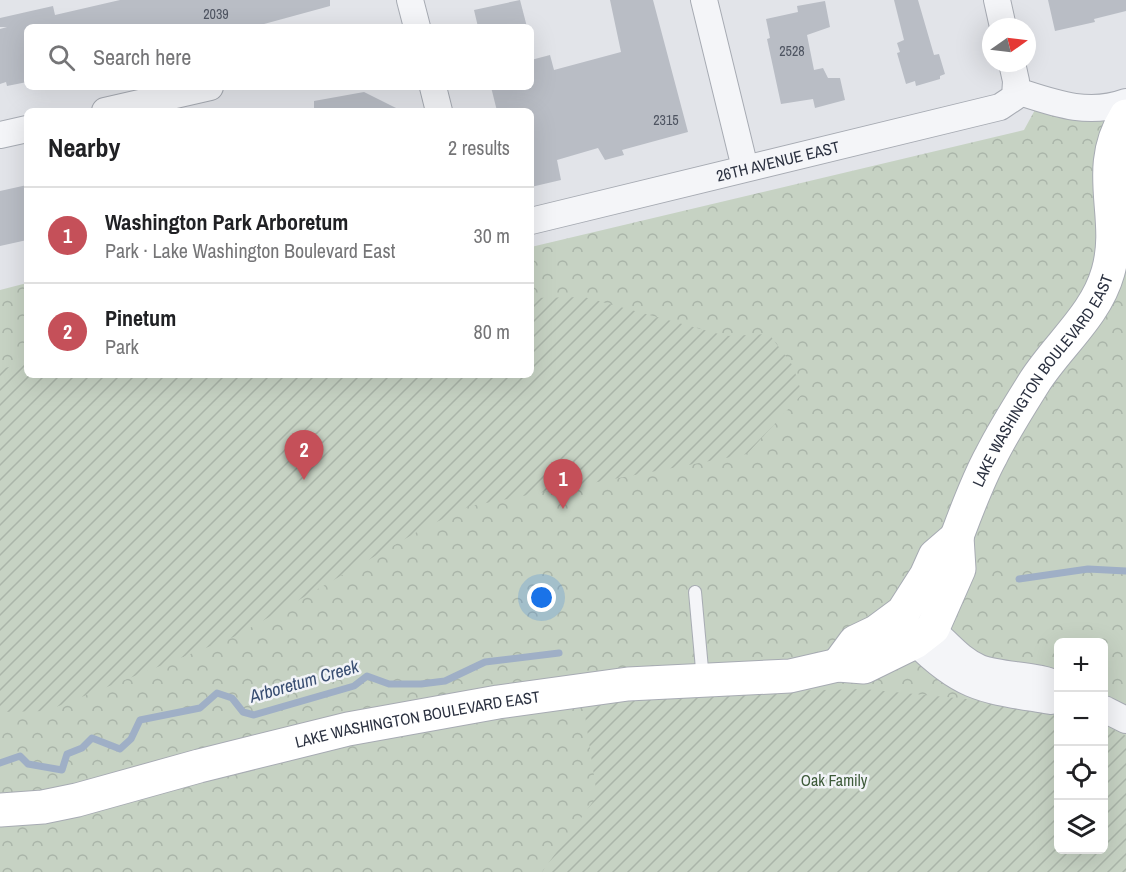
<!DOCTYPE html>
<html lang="en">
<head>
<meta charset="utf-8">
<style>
	:root { --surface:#fff; --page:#f6f6f6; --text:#202124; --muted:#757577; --line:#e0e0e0; --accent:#c55059 }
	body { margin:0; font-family:"Archivo Narrow",sans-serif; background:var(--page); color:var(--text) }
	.controls { position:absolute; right:18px; bottom:18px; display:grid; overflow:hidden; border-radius:9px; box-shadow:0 6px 24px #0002 }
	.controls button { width:54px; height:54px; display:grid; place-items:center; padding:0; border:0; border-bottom:2px solid var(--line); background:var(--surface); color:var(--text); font:30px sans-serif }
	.compass { position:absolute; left:982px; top:18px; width:54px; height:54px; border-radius:50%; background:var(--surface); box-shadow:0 6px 24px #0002; rotate:76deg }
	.you { position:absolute; left:542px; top:598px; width:21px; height:21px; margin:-15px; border:4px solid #fff; border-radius:50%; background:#1a73e8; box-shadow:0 0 0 9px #1a73e833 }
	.badge { display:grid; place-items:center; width:39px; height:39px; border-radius:50%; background:var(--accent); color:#fff; font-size:20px; font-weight:700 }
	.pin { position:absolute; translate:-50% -50px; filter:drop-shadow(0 2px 3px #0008) }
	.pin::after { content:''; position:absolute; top:32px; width:21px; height:18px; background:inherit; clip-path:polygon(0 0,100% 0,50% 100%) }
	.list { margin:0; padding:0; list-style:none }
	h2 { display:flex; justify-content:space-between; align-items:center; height:78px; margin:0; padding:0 24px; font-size:26px }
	h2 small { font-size:20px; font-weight:400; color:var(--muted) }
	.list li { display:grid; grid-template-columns:39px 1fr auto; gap:18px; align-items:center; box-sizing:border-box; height:96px; padding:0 24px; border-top:2px solid var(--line) }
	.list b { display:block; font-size:22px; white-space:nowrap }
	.list p { margin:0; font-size:20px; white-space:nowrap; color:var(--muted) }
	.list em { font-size:20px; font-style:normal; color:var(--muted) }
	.icon { flex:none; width:33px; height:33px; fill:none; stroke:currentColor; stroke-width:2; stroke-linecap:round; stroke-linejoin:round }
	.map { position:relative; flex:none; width:1126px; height:872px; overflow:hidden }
	.search { position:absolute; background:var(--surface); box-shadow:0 6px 24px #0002; left:24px; top:24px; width:510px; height:66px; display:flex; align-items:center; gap:15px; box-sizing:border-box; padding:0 21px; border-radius:9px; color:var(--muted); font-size:22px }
	.panel { position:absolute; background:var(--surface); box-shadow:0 6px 24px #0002; left:24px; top:108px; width:510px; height:270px; border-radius:9px }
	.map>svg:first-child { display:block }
	.park { fill:url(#park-crowns); fill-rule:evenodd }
	.garden { fill:url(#garden-furrows) }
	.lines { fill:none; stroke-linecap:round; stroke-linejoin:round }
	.stream { stroke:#9fafc6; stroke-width:7 }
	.building { fill:#b9bdc5 }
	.lane-casing { stroke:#a7abb3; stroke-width:14 }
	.street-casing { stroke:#a7abb3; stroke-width:28 }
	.secondary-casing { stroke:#a7abb3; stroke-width:35 }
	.lane { stroke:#f4f5f8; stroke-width:12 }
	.street { stroke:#f4f5f8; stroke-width:26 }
	.secondary { stroke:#fff; stroke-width:33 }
	.labels { text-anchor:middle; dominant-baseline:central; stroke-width:5; stroke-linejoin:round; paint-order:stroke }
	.number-label { font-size:14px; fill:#4e5461 }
	.street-label { font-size:16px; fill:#2b3140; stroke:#f1f3f7 }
	.park-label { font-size:16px; fill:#3d5a39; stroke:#f1f3f7 }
	.water-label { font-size:18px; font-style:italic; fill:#384d71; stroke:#f1f3f7 }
</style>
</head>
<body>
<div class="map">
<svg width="1126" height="872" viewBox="0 0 1126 872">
	<defs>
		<pattern id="park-crowns" width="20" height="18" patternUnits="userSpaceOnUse" patternTransform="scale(1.5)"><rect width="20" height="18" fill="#c6d2c3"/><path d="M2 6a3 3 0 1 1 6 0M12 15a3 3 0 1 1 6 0" fill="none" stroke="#aab5a9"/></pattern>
		<pattern id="garden-furrows" width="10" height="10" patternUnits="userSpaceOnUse" patternTransform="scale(1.5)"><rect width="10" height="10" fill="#c6d2c3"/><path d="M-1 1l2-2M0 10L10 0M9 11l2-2" fill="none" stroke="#aab5a9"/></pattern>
	</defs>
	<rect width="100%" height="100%" fill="#e2e4e9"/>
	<path class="park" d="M 1036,108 C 1068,117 1094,123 1126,115 L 1126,872 L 0,872 L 0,290 L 27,283 L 27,375 L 531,375 L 531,247 L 1024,130 ZM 1058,642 L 1104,642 L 1104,850 L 1058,850 Z"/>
	<path class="garden" d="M 584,297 L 726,336 L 769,334 L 793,366 L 802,394 L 747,454 L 470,506 L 424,528 L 236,636 L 46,711 L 0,712 L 0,369 L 27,363 L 27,375 L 531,375 L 531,298 Z
		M 863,689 L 1058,708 L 1058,850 L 1104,850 L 1104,725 L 1126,736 L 1126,872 L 542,872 L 597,796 L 583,702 L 704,693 Z"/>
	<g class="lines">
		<path class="stream" d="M 1019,579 L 1088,569 L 1126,571
			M 0,763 L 20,756 L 28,764 L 62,770 L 67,754 L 82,748 L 92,738 L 120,749 L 131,739 L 140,720 L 200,708 L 217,693 L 232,698 L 243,712 L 254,715 L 354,686 L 367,676 L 389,684 L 421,684 L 445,681 L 485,662 L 559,653"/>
	</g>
	<path class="building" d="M 120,0 L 330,0 L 330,6 L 253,27 L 27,27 L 27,82 L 7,86 L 6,82 L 0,84 L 0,29 L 7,27 L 0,27 L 0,18 L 53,6 L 55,15 Z
		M 520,0 L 527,27 L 478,27 L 474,10 Z
		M 610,0 L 653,0 L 688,132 L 622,150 L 624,155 L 605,160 L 598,148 L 557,160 L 561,180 L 531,187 L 531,111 L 497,111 L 491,87 L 531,87 L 531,60 L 550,55 L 554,70 L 621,52 Z
		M 894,0 L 918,0 L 934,55 L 939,54 L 945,74 L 940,76 L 940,79 L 916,86 L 915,81 L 906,84 L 897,53 L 900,52 L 897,43 L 904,40 Z
		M 1048,0 L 1126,0 L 1126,11 L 1094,19 L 1095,22 L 1055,31 Z
		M 825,1 L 830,27 L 807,35 L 814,70 L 823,68 L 828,78 L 840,78 L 845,100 L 815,108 L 813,99 L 781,104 L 767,39 L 770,38 L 766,19 L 798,12 L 797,6 Z
		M 364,92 L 402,111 L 314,111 L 314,101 Z
		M 27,185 L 27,240 L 0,246 L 0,191 Z"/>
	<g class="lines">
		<defs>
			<path id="lane" d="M 695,592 L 703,680"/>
			<g id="street">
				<path d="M 410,0 L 417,27"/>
				<path d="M 704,0 L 745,168"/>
				<path d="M 997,0 L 1003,27"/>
				<path d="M 433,87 L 439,111"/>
				<path d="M 1017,91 C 1054,103 1088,116 1126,102"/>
				<path d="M 105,111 L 210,87"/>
				<path d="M 0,135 L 27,129"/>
				<path id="s1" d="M 531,221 L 1000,107 L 1015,97 L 1016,81 L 1012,63"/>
				<path d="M 917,619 C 941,632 955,658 980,668 C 1001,676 1042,675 1058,685"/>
				<path d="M 915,642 C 964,691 986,690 1051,701 L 1058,700"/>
				<path d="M 1104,709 L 1126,720"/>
			</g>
			<g id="secondary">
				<path id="s2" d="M 949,557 C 962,524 974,487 991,456 C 1004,430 1020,405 1035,381 C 1059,344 1096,315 1108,272 C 1124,216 1092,171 1126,116"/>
				<path d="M 838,665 L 855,642 L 876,632 L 903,612 L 926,576 L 935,556 L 957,537"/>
				<path id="s3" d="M 0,810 L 43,807 L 77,800 L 199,766 L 348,729 L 498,702 L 628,684 L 790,676 L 838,665 L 864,667 L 915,642 L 933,628 L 959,569 L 957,537"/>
			</g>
		</defs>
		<use href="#lane" class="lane-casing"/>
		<use href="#street" class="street-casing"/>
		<use href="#secondary" class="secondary-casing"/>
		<use href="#lane" class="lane"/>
		<use href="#street" class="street"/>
		<use href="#secondary" class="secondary"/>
	</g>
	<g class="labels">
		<g class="number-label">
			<text x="216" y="14">2039</text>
			<text x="792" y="51">2528</text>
			<text x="666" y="120">2315</text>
		</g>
		<g class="street-label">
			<text stroke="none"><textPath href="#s1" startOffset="254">26TH AVENUE EAST</textPath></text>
			<text stroke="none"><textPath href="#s2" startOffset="201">LAKE WASHINGTON BOULEVARD EAST</textPath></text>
			<text stroke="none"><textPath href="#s3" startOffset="428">LAKE WASHINGTON BOULEVARD EAST</textPath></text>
		</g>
		<g class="park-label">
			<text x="834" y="780">Oak Family</text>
		</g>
		<g class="water-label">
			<text transform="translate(304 681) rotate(-16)">Arboretum Creek</text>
		</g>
	</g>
</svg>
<div class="controls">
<button>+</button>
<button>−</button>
<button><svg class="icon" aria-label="locate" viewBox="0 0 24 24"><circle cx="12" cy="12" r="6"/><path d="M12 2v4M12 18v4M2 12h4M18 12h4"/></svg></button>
<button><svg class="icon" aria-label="layers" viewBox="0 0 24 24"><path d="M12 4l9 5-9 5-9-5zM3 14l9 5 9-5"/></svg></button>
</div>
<svg class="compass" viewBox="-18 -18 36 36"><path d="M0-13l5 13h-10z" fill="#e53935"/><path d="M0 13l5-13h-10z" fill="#757577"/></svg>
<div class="you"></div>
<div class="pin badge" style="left:563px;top:509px">1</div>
<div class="pin badge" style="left:304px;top:480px">2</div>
<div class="search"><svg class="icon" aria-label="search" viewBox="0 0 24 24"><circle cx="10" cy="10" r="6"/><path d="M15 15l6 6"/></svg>Search here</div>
<section class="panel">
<h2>Nearby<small>2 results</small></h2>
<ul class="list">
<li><span class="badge">1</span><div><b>Washington Park Arboretum</b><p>Park · Lake Washington Boulevard East</p></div><em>30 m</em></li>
<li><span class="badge">2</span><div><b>Pinetum</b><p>Park</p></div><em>80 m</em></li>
</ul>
</section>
</div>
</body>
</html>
